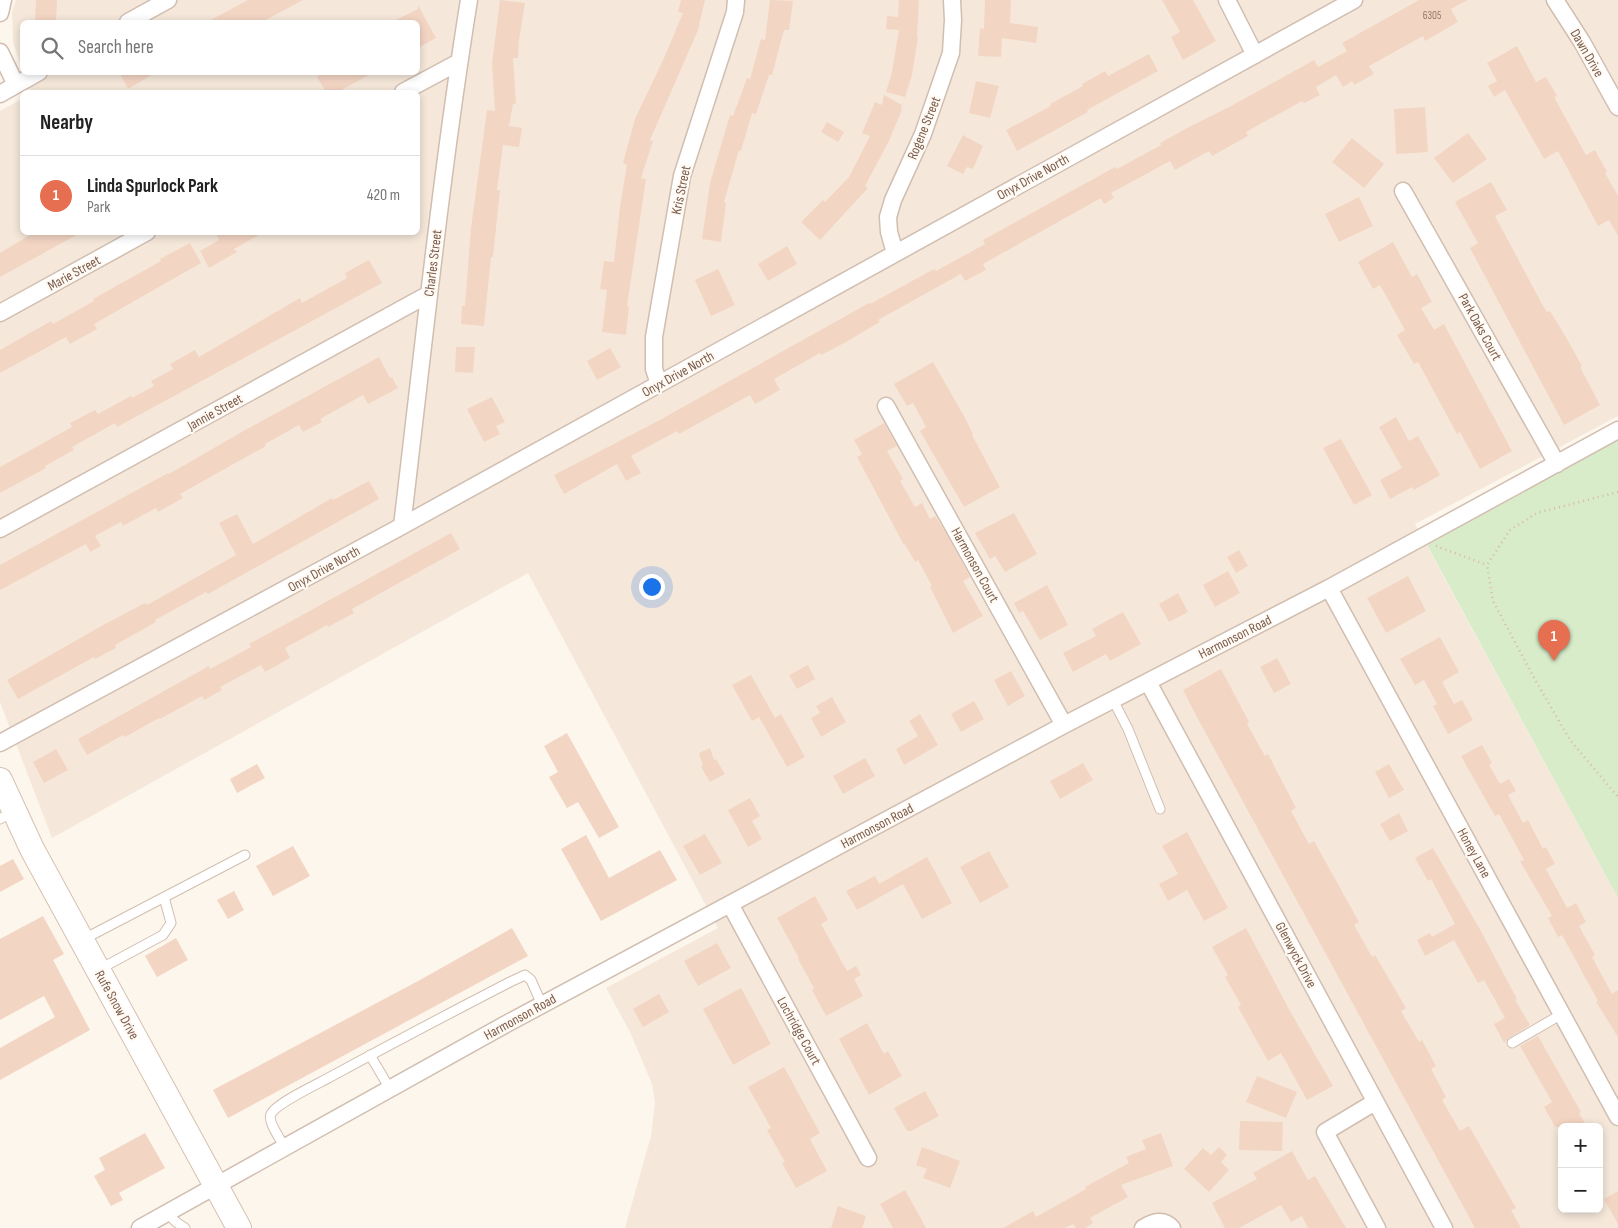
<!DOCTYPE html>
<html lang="en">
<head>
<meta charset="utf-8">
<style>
	:root { --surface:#fff; --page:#f6f6f6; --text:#222; --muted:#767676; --line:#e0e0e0; --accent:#e76f51 }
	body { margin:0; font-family:"Sofia Sans Condensed",sans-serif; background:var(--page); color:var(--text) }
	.controls { position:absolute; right:15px; bottom:15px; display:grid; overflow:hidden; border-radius:8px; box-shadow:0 2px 8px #0003 }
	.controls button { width:45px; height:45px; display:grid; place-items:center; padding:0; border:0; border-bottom:1px solid var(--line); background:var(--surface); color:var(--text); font:25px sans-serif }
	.you { position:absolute; left:651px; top:586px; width:18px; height:18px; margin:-12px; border:4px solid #fff; border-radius:50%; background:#1a73e8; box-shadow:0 0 0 8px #1a73e833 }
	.badge { display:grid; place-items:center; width:32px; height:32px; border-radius:50%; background:var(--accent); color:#fff; font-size:16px; font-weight:700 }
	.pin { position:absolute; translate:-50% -41px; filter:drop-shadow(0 1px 2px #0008) }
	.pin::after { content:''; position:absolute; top:26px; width:18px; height:15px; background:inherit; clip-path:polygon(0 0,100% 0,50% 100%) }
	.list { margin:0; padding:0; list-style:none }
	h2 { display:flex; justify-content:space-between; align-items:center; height:65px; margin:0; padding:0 20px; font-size:21px }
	h2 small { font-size:16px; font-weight:400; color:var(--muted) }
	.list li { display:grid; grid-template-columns:32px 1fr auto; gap:15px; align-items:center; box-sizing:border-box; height:80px; padding:0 20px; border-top:1px solid var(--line) }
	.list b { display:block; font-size:19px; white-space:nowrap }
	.list p { margin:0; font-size:16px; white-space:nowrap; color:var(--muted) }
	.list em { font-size:16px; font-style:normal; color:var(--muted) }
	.icon { flex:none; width:28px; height:28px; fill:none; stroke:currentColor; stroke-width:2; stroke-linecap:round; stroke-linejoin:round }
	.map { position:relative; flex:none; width:1618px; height:1228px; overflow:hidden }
	.search { position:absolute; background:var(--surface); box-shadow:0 2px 8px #0003; left:20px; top:20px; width:400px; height:55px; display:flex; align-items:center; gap:12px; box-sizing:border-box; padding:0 18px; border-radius:8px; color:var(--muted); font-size:19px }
	.panel { position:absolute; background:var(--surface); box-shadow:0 2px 8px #0003; left:20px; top:90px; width:400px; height:145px; border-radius:8px }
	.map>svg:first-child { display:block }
	.residential { fill:#f5e8da; fill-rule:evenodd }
	.green { fill:#d8ecc9 }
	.building { fill:#f3d5c3 }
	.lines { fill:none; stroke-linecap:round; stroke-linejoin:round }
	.lane-casing { stroke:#d1beb0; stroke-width:11 }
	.street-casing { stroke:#d1beb0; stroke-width:19 }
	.secondary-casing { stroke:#d6c0b0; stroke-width:26 }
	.path { stroke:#d9b8a5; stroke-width:2.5; stroke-dasharray:1 4; stroke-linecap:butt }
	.lane { stroke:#fff; stroke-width:9 }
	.street { stroke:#fff; stroke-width:16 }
	.secondary { stroke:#fff; stroke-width:24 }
	.labels { text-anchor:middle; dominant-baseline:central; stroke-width:4.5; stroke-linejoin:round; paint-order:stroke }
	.number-label { font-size:11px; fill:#987a6a }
	.street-label { font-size:14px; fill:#7a5c4d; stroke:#fffaf3 }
</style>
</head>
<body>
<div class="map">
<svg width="1618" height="1228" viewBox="0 0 1618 1228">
	<rect width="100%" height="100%" fill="#fdf6ec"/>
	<path class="residential" d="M 16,0 L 1618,0 L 1618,416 L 1415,524 L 1618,898 L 1618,1228 L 625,1228 L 651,1136 L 655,1102 L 652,1084 L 630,1032 L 606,988 L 718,928 L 528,573 L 52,838 L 0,702 L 0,111 L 22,99 L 22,232 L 418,232 L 418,92 L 31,92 L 24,73 L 418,72 L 418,22 L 22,22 L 22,69 L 13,42 L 12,12 ZM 1562,1127 L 1599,1127 L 1599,1209 L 1562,1209 Z"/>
	<path class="green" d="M 1618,440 L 1618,898 L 1427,545 Z"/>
	<path class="building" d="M 36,0 L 57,0 L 56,22 L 35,22 Z
		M 248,0 L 303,0 L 262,22 L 207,22 Z
		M 500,0 L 525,3 L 519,40 L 518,58 L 513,58 L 516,104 L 513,104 L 509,126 L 522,128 L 519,147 L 503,145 L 497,190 L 500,190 L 493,257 L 491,257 L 484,326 L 461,324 L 462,306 L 465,306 L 471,228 L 487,110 L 495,111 L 492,64 Z
		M 681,0 L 705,0 L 698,30 L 650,140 L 653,141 L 641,178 L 646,179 L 627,306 L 629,306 L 626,335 L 602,332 L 607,290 L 600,289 L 604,261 L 614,262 L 620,207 L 627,165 L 623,163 L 635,119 L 664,58 L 683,13 L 678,12 Z
		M 770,0 L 793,1 L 789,30 L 784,30 L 772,75 L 769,75 L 756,114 L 752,113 L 741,151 L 739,150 L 724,202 L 726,203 L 721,242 L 702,239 L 710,183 L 730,115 L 733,116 L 747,78 L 750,79 L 761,39 L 765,40 Z
		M 899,0 L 919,0 L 917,37 L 918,37 L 912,75 L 905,97 L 886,92 L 892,72 L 899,30 L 886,29 L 887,16 L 898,17 Z
		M 985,0 L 1011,0 L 1010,23 L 1038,27 L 1036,43 L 1002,38 L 1001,57 L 978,56 L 980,28 L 984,29 Z
		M 1162,0 L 1193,0 L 1216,41 L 1183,60 L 1171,37 L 1180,32 Z
		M 1419,0 L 1468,0 L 1451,9 L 1458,22 L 1425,41 L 1423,36 L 1369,66 L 1374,74 L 1354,85 L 1352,81 L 1343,87 L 1336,75 L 1316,87 L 1320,95 L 1304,103 L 1302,101 L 1246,132 L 1248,136 L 1212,156 L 1209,151 L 1175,170 L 1170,161 L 1111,193 L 1114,198 L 1104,204 L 1101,198 L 983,264 L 986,270 L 965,281 L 961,274 L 923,295 L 878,320 L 880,322 L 846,342 L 821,355 L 820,353 L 774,379 L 780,390 L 755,404 L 750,395 L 679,434 L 677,431 L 631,456 L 641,473 L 626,481 L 617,464 L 564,494 L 554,475 L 658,421 L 869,303 L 870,304 L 934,269 L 936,271 L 985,244 L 983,240 L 1115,167 L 1117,169 L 1161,145 L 1160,143 L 1189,127 L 1231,106 L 1314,60 L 1318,67 L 1347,51 L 1342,43 Z
		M 418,5 L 436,38 L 418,48 L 418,22 L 392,22 L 418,9 Z
		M 1517,46 L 1536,82 L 1546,77 L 1557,96 L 1554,97 L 1586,155 L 1595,150 L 1607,172 L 1605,173 L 1618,196 L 1618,236 L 1609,220 L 1598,226 L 1558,151 L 1544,159 L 1505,90 L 1494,97 L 1488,86 L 1497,81 L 1487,63 Z
		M 1149,54 L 1158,71 L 1087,110 L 1088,112 L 1017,151 L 1006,130 L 1051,106 L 1050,104 L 1083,86 L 1082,84 L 1105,71 L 1108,76 Z
		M 119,72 L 157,72 L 128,89 Z
		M 326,72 L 374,72 L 338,92 L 326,92 L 317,77 Z
		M 976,81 L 999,86 L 990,118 L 969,113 Z
		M 884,95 L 902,105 L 901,112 L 888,143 L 865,186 L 868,188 L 820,240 L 801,222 L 823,200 L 825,202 L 849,177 L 870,136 L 862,133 L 875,102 L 882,105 Z
		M 1425,107 L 1428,152 L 1396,154 L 1394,109 Z
		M 827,122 L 844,132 L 838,142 L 821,132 Z
		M 1468,133 L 1487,159 L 1453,183 L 1434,158 Z
		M 963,135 L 983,146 L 973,169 L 967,167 L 963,174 L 947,166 Z
		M 1352,138 L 1384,164 L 1364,188 L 1332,162 Z
		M 1491,182 L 1507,210 L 1495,216 L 1542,304 L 1547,312 L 1550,311 L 1567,339 L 1582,366 L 1580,367 L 1600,405 L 1564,425 L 1470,248 L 1478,243 L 1455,202 Z
		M 1359,197 L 1373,226 L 1339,242 L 1325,214 Z
		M 35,232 L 82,232 L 0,277 L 0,253 Z
		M 215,232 L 264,232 L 234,249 L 237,252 L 209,268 L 200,251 L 219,240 Z
		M 1393,242 L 1412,277 L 1417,274 L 1432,302 L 1421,308 L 1434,330 L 1444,324 L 1512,451 L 1480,469 L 1460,432 L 1457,434 L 1418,362 L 1414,364 L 1397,335 L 1405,330 L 1380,285 L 1373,289 L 1358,262 Z
		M 190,243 L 201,263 L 94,324 L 97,329 L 70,344 L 66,337 L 0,373 L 0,350 L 51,321 L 53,324 L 94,301 L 93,299 L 161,261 L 160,259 Z
		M 787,246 L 797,264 L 768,281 L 758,264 Z
		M 369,260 L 382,283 L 117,427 L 115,423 L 72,447 L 74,450 L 45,466 L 46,468 L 0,493 L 0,467 L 72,427 L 70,423 L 95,410 L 98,414 L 131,396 L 132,398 L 154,386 L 151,381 L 173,369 L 170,364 L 195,350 L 199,357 L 300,298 L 302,303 L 347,278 L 345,273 Z
		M 718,269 L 735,305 L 711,316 L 695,280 Z
		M 456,347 L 475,347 L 473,373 L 455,372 Z
		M 610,348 L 621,367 L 597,380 L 587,361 Z
		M 379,357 L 390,378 L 392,377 L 398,388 L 368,404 L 363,395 L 320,419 L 322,422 L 303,432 L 299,425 L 265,444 L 266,446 L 180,494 L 183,498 L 158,512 L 156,508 L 123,526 L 121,522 L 95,536 L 101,546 L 90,552 L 86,544 L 0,590 L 0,565 L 168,473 L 169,474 L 247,429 Z
		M 933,362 L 964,416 L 973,434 L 972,435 L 1000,487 L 964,507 L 920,431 L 926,427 L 913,403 L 907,406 L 894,384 Z
		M 492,397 L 505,422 L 496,426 L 500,434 L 484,442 L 467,409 Z
		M 1396,417 L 1409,441 L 1418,436 L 1440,475 L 1414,490 L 1412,487 L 1390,499 L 1380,480 L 1402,468 L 1379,427 Z
		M 884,423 L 897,446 L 887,451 L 903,479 L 900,481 L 915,507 L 922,503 L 930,519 L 935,516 L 946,533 L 970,577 L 963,581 L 983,616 L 953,633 L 930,587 L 932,586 L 918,560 L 915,562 L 905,544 L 904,545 L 857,457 L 862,454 L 854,440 Z
		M 1341,439 L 1372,495 L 1354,505 L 1323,448 Z
		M 369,481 L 379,499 L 208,594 L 206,592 L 155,620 L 156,622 L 115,645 L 116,648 L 95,659 L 94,657 L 18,699 L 7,680 L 103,625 L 145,603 L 147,605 L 236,555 L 219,523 L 237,514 L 253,544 L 332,498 L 333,500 Z
		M 1014,513 L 1037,554 L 1005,572 L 995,556 L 990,559 L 975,533 Z
		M 451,533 L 460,549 L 352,609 L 354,613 L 328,627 L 327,625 L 285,648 L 290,658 L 265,672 L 261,665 L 220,687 L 222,690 L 204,700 L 202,696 L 160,719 L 159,718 L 125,737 L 123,735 L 87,755 L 78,739 L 209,666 L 210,669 L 251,647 L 249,644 L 286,624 Z
		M 1239,550 L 1248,566 L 1236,573 L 1227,557 Z
		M 1228,571 L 1240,593 L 1215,607 L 1203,585 Z
		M 1408,576 L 1426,611 L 1386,633 L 1367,598 Z
		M 1047,585 L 1068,625 L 1040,640 L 1023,611 L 1019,613 L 1014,603 Z
		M 1178,593 L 1188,612 L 1169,622 L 1159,604 Z
		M 1123,612 L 1141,644 L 1110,661 L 1106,654 L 1073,672 L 1063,653 L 1096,636 L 1092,629 Z
		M 1440,637 L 1459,672 L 1442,682 L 1454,704 L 1462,700 L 1473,720 L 1448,734 L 1433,706 L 1437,704 L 1424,680 L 1415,685 L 1400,659 Z
		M 1277,658 L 1291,684 L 1274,693 L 1260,667 Z
		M 808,665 L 815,679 L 797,689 L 789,675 Z
		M 1221,669 L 1249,722 L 1247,724 L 1265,756 L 1268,754 L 1296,808 L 1291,811 L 1309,844 L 1314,841 L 1359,922 L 1354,925 L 1372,957 L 1375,955 L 1406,1008 L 1401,1011 L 1419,1042 L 1422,1040 L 1436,1066 L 1431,1069 L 1446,1097 L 1442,1100 L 1460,1131 L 1469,1126 L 1516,1208 L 1511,1210 L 1521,1228 L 1475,1228 L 1198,719 L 1183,690 Z
		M 1011,671 L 1025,696 L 1008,706 L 994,680 Z
		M 751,675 L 775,718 L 781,714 L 805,757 L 787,767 L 759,717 L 752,721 L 732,685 Z
		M 832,697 L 846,722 L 821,737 L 811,718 L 820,713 L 816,706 Z
		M 974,701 L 984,719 L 961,732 L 951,714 Z
		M 920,714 L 938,745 L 904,765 L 896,749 L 918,736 L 909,721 Z
		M 567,733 L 619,827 L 599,838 L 578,802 L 567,808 L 549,777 L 558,772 L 544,746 Z
		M 1482,745 L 1492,763 L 1489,765 L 1500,784 L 1509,779 L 1516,791 L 1508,795 L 1523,823 L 1528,820 L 1543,849 L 1546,847 L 1555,864 L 1546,869 L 1567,908 L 1576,903 L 1586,922 L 1579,926 L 1595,955 L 1592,957 L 1612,994 L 1618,990 L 1618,1037 L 1596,1002 L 1598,1001 L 1562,935 L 1558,937 L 1548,918 L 1552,916 L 1520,861 L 1524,860 L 1499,814 L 1495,816 L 1461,756 Z
		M 710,748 L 714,760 L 716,759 L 725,774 L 710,782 L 701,767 L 703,766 L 699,753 Z
		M 56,749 L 68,770 L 44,783 L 33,762 Z
		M 865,758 L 875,776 L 843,794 L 833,776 Z
		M 1083,763 L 1093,780 L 1060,799 L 1050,781 Z
		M 257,764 L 265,778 L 237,793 L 230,779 Z
		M 1389,764 L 1404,790 L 1389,798 L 1375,772 Z
		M 750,798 L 760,816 L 752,821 L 762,839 L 748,847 L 728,810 Z
		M 1399,813 L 1408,831 L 1390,841 L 1380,824 Z
		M 1187,832 L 1228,908 L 1204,921 L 1187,890 L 1168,901 L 1159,884 L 1178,874 L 1162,846 Z
		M 705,834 L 722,863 L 700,875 L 683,846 Z
		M 586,835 L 609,878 L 660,850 L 677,880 L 601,921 L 561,849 Z
		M 293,846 L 310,876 L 273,896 L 256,866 Z
		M 1433,848 L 1482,933 L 1517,999 L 1515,1000 L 1530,1025 L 1509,1038 L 1504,1043 L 1494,1024 L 1505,1018 L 1484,980 L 1478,983 L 1454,940 L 1425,956 L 1417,940 L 1430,933 L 1432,937 L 1455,924 L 1431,879 L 1428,881 L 1415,858 Z
		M 989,851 L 1009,887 L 980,903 L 960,867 Z
		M 927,857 L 952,903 L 922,919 L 903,884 L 857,910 L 846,891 L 875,876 L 879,884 Z
		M 13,859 L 24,879 L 0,892 L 0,866 Z
		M 234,891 L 244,910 L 228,919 L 217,900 Z
		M 815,896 L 828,920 L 821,924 L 847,971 L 856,966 L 861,975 L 854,979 L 863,996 L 826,1016 L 812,990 L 814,988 L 798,959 L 799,958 L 777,918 Z
		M 43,916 L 64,954 L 53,960 L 90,1030 L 0,1080 L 0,1048 L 55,1017 L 44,996 L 0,1020 L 0,939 Z
		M 512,928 L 528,956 L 228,1118 L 213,1090 L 420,980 Z
		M 1246,928 L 1290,1011 L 1333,1086 L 1307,1100 L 1281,1053 L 1268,1061 L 1238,1007 L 1241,1005 L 1225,977 L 1228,975 L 1212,947 Z
		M 176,938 L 188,960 L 157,977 L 145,956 Z
		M 717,943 L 731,968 L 698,986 L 684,961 Z
		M 741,988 L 771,1044 L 733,1065 L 703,1009 Z
		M 659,994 L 669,1012 L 643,1027 L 633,1009 Z
		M 867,1023 L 884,1054 L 888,1051 L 902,1076 L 869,1095 L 839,1039 Z
		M 1538,1036 L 1581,1112 L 1579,1113 L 1587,1127 L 1555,1127 L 1544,1107 L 1552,1102 L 1520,1046 Z
		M 784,1067 L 820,1133 L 810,1139 L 827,1171 L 796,1188 L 782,1163 L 785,1162 L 767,1130 L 771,1128 L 748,1087 Z
		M 1257,1076 L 1297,1092 L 1286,1118 L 1246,1102 Z
		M 925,1091 L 939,1116 L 911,1131 L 907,1131 L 894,1108 Z
		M 1240,1121 L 1283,1122 L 1282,1151 L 1239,1150 Z
		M 145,1133 L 165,1168 L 119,1193 L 123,1200 L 111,1206 L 94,1176 L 105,1170 L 99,1158 Z
		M 1161,1133 L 1173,1166 L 1121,1185 L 1128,1197 L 1090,1218 L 1093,1223 L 1085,1228 L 1076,1228 L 1073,1224 L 1065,1228 L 1003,1228 L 1033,1211 L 1036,1217 L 1086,1189 L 1085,1187 L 1129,1163 L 1126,1157 L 1146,1149 L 1142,1140 Z
		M 922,1147 L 960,1161 L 950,1188 L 923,1178 L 927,1169 L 916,1165 Z
		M 1219,1147 L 1227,1155 L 1221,1162 L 1229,1170 L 1209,1192 L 1184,1169 L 1203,1148 L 1211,1155 Z
		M 1292,1151 L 1308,1180 L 1315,1176 L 1346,1228 L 1308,1228 L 1302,1216 L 1291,1222 L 1281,1205 L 1239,1228 L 1225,1228 L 1212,1203 L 1257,1179 L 1253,1173 Z
		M 905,1190 L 919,1215 L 926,1228 L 893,1228 L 880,1204 Z
		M 1618,1191 L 1618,1224 L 1604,1199 Z
		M 838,1206 L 866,1216 L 862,1228 L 831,1228 Z"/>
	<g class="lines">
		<defs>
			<path id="lane" d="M 1113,700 L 1128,729 L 1160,809
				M 0,819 L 14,811
				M 82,940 L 245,855
				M 100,969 L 163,935 L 171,923 L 164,897
				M 1512,1043 L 1562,1014
				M 370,1055 L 390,1089
				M 285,1148 C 281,1140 267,1121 271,1114 C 276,1103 320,1083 332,1076 C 391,1044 450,1013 510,982 L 525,975 L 531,980 L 542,1005
				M 167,1213 L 176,1222 L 185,1228"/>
			<path id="street" d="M 1227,0 L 1255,55
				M 1555,0 L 1582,42 L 1618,107
				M 0,13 L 3,0
				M 128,22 L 168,0
				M 0,52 L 16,85
				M 403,92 L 459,62
				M 0,94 L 39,72
				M 1403,191 L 1557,464
				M 895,253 L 889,232 L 888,217 L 893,200 L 923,134 L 951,53 L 953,20 L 952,0
				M 0,313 L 147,232
				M 659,384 L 654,369 L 654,337 L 682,176 L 735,12 L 736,0
				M 886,406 L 1064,725
				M 402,526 C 423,351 441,174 469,0
				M 0,529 L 429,294
				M 1329,588 L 1618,1117
				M 1148,682 L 1444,1228
				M 0,743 L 402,526 L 1354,0
				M 730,904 L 868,1158
				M 1375,1102 L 1325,1132 L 1377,1228
				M 140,1228 L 508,1023 L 1064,725 L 1329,588 L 1618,430
				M 1143,1228 C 1153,1222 1163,1218 1172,1228"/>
			<path id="secondary" d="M 0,780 L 32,849 L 239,1228"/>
		</defs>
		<use href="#lane" class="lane-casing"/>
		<use href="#street" class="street-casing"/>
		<use href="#secondary" class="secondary-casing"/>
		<path class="path" d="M 1618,492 L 1537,513 L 1510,530 L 1487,565 L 1493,601 L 1533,676 L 1570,740 L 1618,797
			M 1436,546 L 1487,565"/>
		<use href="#lane" class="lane"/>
		<use href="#street" class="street"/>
		<use href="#secondary" class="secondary"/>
	</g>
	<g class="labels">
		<g class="number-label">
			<text x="1432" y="15">6305</text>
		</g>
		<g class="street-label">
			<text transform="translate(1587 53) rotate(60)">Dawn Drive</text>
			<text transform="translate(924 128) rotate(-68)">Rogene Street</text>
			<text transform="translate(1033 177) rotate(-29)">Onyx Drive North</text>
			<text transform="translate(681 190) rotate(-78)">Kris Street</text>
			<text transform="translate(433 263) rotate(-83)">Charles Street</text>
			<text transform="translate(74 273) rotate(-29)">Marie Street</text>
			<text transform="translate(1480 327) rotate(61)">Park Oaks Court</text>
			<text transform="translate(678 374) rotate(-29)">Onyx Drive North</text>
			<text transform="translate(215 412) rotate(-29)">Jannie Street</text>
			<text transform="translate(975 565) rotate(61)">Harmonson Court</text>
			<text transform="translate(324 569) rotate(-29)">Onyx Drive North</text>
			<text transform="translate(1235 637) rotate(-27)">Harmonson Road</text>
			<text transform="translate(877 826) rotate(-28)">Harmonson Road</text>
			<text transform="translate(1474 853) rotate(61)">Honey Lane</text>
			<text transform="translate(1296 955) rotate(62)">Glenwyck Drive</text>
			<text transform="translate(117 1005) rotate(61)">Rufe Snow Drive</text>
			<text transform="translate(520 1017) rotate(-29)">Harmonson Road</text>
			<text transform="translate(799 1031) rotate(61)">Lochridge Court</text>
		</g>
	</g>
</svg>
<div class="controls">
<button>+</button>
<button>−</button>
</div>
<div class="you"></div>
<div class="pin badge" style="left:1554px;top:661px">1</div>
<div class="search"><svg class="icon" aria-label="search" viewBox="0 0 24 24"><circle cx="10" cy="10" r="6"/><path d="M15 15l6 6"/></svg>Search here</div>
<section class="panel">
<h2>Nearby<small></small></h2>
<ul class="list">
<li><span class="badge">1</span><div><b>Linda Spurlock Park</b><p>Park</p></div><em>420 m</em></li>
</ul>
</section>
</div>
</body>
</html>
